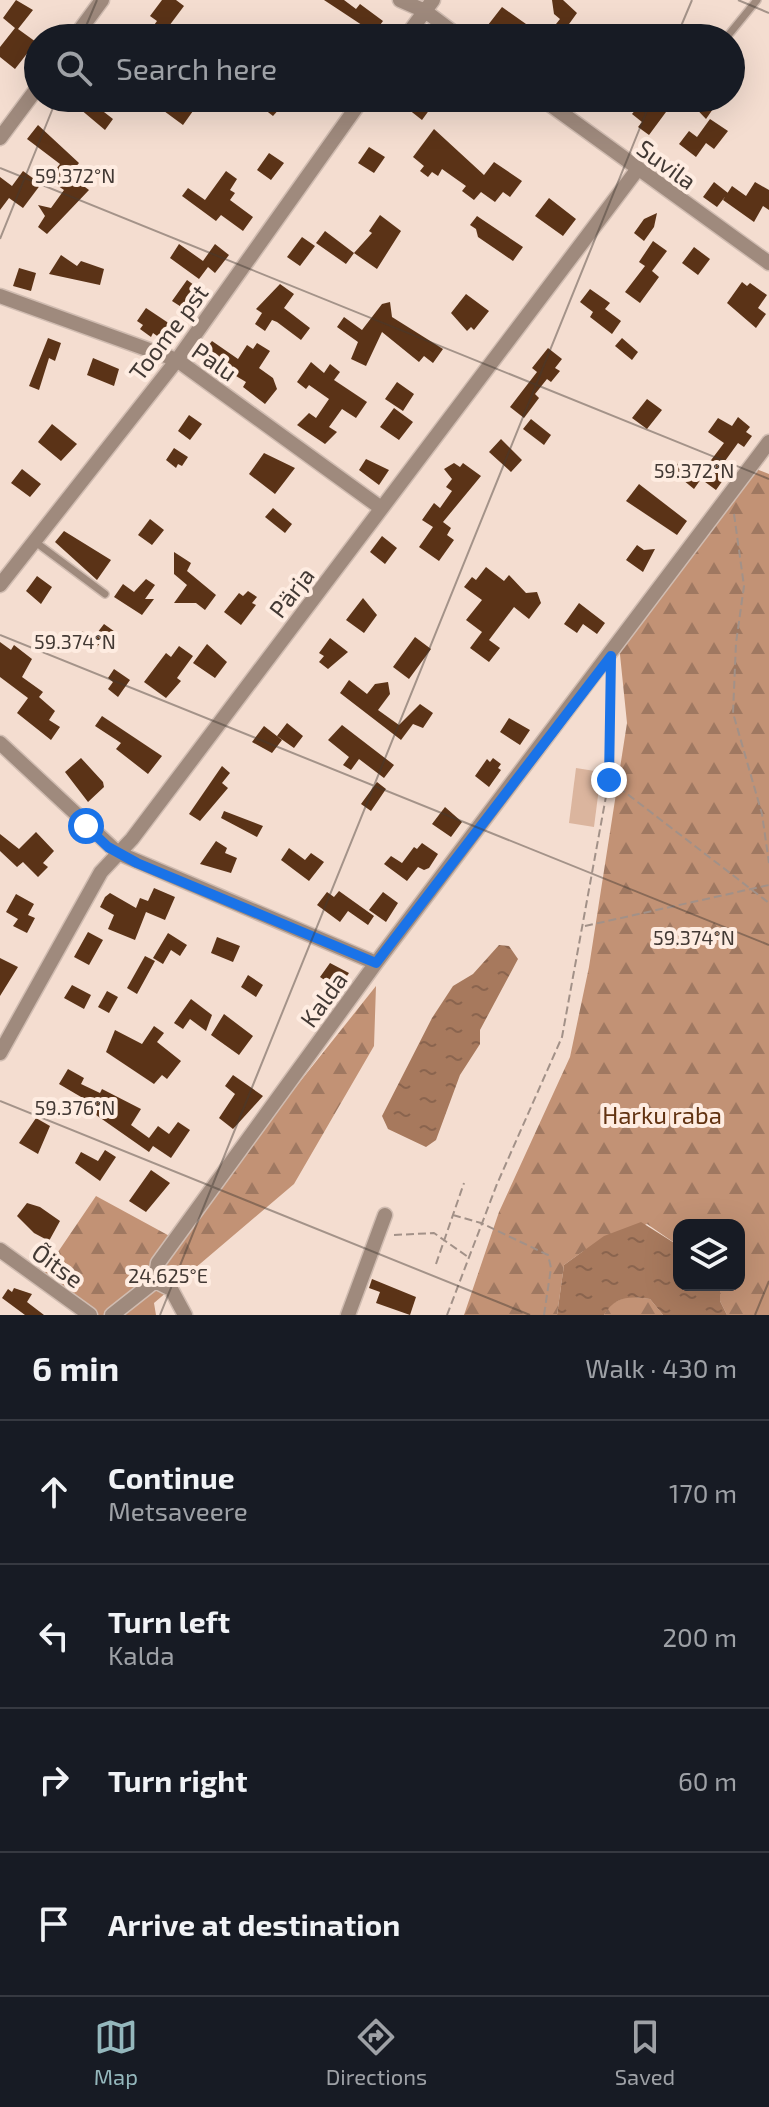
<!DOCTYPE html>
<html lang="en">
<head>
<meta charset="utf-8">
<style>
	:root { --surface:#171b24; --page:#20242c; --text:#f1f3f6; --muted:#9ea1a6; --line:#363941; --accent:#94b7bc }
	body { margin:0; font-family:"Exo 2",sans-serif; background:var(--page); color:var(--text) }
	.controls { position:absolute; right:24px; bottom:24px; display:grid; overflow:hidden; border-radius:16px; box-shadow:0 8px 32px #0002 }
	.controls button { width:72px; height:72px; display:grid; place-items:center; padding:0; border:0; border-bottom:2px solid var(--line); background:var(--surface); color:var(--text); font:40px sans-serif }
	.stop { position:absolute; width:24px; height:24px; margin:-18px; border:6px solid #1a73e8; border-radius:50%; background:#fff }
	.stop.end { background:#1a73e8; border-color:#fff; box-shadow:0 2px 8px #0008 }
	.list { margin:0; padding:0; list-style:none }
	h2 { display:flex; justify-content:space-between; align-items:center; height:104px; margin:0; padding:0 32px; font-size:34px }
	h2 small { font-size:26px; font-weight:400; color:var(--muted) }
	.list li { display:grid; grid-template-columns:52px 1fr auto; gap:24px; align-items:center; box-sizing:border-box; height:144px; padding:0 32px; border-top:2px solid var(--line) }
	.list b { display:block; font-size:30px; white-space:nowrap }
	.list p { margin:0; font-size:26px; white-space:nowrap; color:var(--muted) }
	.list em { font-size:26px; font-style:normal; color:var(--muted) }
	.icon { flex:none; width:44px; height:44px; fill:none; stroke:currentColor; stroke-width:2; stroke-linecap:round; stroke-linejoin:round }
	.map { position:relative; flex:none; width:769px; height:1315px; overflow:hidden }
	.search { position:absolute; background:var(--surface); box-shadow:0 8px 32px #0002; left:24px; right:24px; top:24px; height:88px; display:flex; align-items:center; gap:20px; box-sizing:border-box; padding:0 28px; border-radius:44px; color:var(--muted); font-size:30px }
	.sheet { height:680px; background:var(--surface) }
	nav { display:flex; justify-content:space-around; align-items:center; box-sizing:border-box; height:112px; border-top:2px solid var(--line); background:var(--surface); font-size:22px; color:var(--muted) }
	nav a { display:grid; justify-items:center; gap:4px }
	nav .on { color:var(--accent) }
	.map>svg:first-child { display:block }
	.forest { fill:url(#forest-firs) }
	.pitch { fill:#dbb59e }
	.water { fill:url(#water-ripples) }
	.building { fill:#5b3317 }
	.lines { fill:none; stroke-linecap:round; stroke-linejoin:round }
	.lane-casing { stroke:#d0bcb1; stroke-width:10 }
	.street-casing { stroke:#d0bcb1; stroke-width:17 }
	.path { stroke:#a29188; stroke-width:2; stroke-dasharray:8 4; stroke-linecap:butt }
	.lane { stroke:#9f8a7d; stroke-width:7 }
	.street { stroke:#9f8a7d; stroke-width:14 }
	.route { stroke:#1a73e8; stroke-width:10 }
	.ticks { fill:none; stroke:#423934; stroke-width:2; stroke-opacity:0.45 }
	.labels { text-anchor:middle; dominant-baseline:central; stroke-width:8; stroke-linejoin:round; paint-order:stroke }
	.street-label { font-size:24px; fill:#423934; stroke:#feece1 }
	.park-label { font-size:24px; fill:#623312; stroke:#feece1 }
	.ticks-label { font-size:20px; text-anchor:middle; fill:#423934; stroke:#feece1; stroke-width:8; stroke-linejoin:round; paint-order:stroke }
</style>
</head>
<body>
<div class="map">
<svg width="769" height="1315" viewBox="0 0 769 1315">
	<defs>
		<pattern id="forest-firs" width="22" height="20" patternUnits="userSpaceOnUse" patternTransform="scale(2)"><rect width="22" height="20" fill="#c29275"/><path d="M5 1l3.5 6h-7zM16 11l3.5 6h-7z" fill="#9f7861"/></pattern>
		<pattern id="water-ripples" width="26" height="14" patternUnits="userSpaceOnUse" patternTransform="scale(2)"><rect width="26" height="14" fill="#a7795d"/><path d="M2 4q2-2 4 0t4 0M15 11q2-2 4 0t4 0" fill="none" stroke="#8a644e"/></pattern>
	</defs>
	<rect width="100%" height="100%" fill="#f4ddd0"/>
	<path class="forest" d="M 756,469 L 769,474 L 769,1315 L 727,1315 L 720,1301 L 720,1285 L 739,1285 L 739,1225 L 679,1225 L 679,1246 L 647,1224 L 582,1252 L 564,1265 L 557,1315 L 464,1315 L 499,1212 L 570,1057 L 589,967 L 627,723 L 619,645 Z
		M 376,986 L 374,1046 L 294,1184 L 154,1303 L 156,1315 L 98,1315 L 41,1277 L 96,1196 L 175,1239 Z
		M 628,1296 L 650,1299 L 663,1315 L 604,1315 L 609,1305 Z"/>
	<path class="pitch" d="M 576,768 L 601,772 L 594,827 L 569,823 Z"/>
	<path class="water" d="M 499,945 L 509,946 L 518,959 L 480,1030 L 480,1044 L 460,1075 L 436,1140 L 426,1147 L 388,1129 L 382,1116 L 432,1018 L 453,986 L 473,974 Z
		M 641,1222 L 679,1246 L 679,1285 L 720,1285 L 720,1301 L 727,1315 L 663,1315 L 650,1299 C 630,1296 615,1296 604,1315 L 557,1315 L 564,1265 L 604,1236 Z"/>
	<path class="building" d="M 16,0 L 33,10 L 18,29 L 36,42 L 15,69 L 0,57 L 0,47 L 15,28 L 3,18 Z
		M 162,0 L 176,0 L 184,6 L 160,38 L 145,38 L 157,21 L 150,16 Z
		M 324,0 L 344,0 L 356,9 L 360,4 L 383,21 L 374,33 Z
		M 552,0 L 563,0 L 577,13 L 564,31 L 556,24 L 560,19 L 554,14 Z
		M 502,7 L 526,24 L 515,38 L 487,38 L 494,29 L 488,25 Z
		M 67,98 L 86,98 L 113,119 L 105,130 Z
		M 178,98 L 190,98 L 198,104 L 183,125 L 164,111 Z
		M 262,98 L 289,98 L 273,116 L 259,105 Z
		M 416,98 L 438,98 L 422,120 L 408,109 Z
		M 645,98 L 666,112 L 649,135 L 638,127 L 642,122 L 632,114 Z
		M 686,98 L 705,98 L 715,106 L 706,119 Z
		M 710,119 L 728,131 L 714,149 L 706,143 L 696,157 L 679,144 L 689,131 L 697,137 Z
		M 38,125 L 79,163 L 69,175 L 89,190 L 47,234 L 38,227 L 45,216 L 38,205 L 51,208 L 64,190 L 48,179 L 60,164 L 27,139 Z
		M 434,129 L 484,175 L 494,162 L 522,181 L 510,197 L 503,192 L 495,202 L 481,192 L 474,200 L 462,191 L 466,186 L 442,169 L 438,176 L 432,172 L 428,177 L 420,171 L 424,166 L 413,157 Z
		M 369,147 L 385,157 L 374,173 L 358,163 Z
		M 269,153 L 284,163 L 271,180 L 257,170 Z
		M 23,171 L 41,184 L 23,208 L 9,198 L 0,210 L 0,177 L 12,186 Z
		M 226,171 L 237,179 L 230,190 L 235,193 L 230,200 L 253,217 L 243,231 L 221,215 L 216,221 L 182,196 L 188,188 L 205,200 Z
		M 714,182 L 728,193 L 717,207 L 703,197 Z
		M 755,182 L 769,190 L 769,210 L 763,206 L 754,222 L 723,200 L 732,186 L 746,196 Z
		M 549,198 L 576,219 L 563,236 L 535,216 Z
		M 657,213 L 654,227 L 644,241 L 634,233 L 644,219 Z
		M 380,215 L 401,231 L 377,269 L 354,253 L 372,233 L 369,231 Z
		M 477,216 L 523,247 L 513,261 L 478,237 L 476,229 L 470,225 Z
		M 325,231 L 354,253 L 346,264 L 316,243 Z
		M 302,237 L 315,246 L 300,266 L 287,257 Z
		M 653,241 L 667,251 L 652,271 L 659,277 L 640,303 L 625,292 L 645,266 L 639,262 Z
		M 179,244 L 203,261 L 215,244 L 229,255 L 215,273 L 208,267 L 199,279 L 170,258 Z
		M 694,247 L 710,259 L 698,275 L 682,263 Z
		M 61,255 L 77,266 L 81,261 L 104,269 L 100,285 L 49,274 Z
		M 19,268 L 36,273 L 31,291 L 13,286 Z
		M 187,280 L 201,290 L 186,310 L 172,301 Z
		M 742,282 L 747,286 L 750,283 L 767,295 L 758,308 L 766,314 L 756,328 L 727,303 Z
		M 280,284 L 294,294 L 284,308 L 310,328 L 301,340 L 277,322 L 272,320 L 265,331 L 255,324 L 262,313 L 256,309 Z
		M 590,289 L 610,303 L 605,309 L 621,321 L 612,334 L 590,317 L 593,312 L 580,302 Z
		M 466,294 L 489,311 L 474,330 L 471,327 L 467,331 L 451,313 Z
		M 390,302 L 392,317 L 443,349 L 433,363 L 424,356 L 419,362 L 382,332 L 366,366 L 351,359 L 358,342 L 337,327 L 344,317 L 362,330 L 382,304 Z
		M 146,308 L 170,324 L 160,338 L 153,333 L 151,337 L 140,329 L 143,325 L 137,321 Z
		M 48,338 L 61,343 L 55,361 L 49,358 L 39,390 L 29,386 Z
		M 622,338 L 638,352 L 632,360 L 615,346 Z
		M 212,341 L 238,359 L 247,345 L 253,349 L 257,343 L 270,351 L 259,368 L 273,378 L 277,389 L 265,404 L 243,387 L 246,382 L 201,355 Z
		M 548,348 L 562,359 L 555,368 L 560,371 L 551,382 L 547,379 L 535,394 L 539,398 L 524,418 L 510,407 L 537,372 L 532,368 Z
		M 93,358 L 119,369 L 114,386 L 87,375 Z
		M 311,362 L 324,373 L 330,364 L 340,372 L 334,380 L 367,402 L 356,418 L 342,409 L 329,427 L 337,432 L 325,444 L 297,425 L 309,413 L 316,418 L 329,399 L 309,385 L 306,389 L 297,382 Z
		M 397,382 L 414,394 L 403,411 L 385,399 Z
		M 647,399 L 662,410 L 647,429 L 632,418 Z
		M 394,408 L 413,422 L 399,440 L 380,427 Z
		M 189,415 L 202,424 L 190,440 L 178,431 Z
		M 738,417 L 750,427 L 746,432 L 752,436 L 744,447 L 738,443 L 725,461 L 730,464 L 725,471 L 728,473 L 716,490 L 701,479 L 694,489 L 672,471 L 679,462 L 699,476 L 724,443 L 708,432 L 718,418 L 732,426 Z
		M 531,419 L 551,435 L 544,445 L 523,429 Z
		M 52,424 L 77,444 L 61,461 L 38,442 Z
		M 501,439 L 522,460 L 511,472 L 489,452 Z
		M 174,448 L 188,457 L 182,466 L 178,464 L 176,468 L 166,460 Z
		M 264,453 L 295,468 L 275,494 L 249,474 Z
		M 366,459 L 389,470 L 379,485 L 359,470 Z
		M 454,463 L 460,467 L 463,463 L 481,476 L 443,522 L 451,528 L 447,535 L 454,540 L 439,561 L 419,547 L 433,527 L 422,520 L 434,503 L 440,508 L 452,491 L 446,487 L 452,479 L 444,469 Z
		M 22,469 L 41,484 L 30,497 L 11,483 Z
		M 639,484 L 687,521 L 677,535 L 626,501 Z
		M 273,508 L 292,524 L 285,533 L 265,517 Z
		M 150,519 L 164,530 L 152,545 L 138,535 Z
		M 64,531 L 111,560 L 97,580 L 55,542 Z
		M 382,536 L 397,548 L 385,564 L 370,552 Z
		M 637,545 L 644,550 L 655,549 L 643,572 L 626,560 Z
		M 174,552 L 191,563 L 187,571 L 216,595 L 205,610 L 196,603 L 174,603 L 187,585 L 174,574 Z
		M 486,567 L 504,581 L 509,575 L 526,593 L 537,592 L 541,603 L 529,619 L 514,607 L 489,640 L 500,648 L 489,662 L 470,648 L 482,632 L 466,620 L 482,600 L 464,587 L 472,577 L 476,580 Z
		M 37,576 L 52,587 L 41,604 L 26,591 Z
		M 146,579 L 155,585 L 145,599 L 154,599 L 142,615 L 114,597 L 123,584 L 134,592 Z
		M 248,591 L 257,597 L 252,603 L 256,605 L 241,625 L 224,612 L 239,593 L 243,596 Z
		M 363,598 L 377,615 L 364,633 L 346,620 Z
		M 579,603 L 605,623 L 597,634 L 583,624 L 577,633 L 564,624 Z
		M 104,624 L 118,634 L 108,647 L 94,637 Z
		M 82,631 L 100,643 L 93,652 L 76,639 Z
		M 415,637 L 431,649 L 409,679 L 393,667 Z
		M 330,638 L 348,652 L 328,669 L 319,662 L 324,656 L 319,653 Z
		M 0,642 L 11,650 L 14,645 L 32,659 L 22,677 L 43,692 L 39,697 L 55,711 L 49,720 L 60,727 L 51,740 L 17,713 L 28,698 L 0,677 Z
		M 207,644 L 227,662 L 215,678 L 193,663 Z
		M 179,646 L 193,656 L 177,678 L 181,681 L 166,698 L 144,682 L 166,653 L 171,657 Z
		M 114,669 L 130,680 L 118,697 L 108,689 L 113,682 L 108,678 Z
		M 349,680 L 367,694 L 375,684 L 388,682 L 390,694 L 378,710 L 399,725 L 420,704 L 433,713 L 423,728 L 413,724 L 401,740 L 340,693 Z
		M 102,716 L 162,756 L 148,774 L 116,749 L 121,743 L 95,726 Z
		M 509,718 L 530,730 L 520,745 L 500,732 Z
		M 287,723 L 303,736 L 294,748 L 277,736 Z
		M 342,725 L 394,765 L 384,778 L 359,759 L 351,770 L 343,765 L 349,757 L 328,740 Z
		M 264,726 L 282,740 L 272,753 L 252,742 Z
		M 81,758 L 103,782 L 104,787 L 88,802 L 65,772 Z
		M 493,758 L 501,764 L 498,768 L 501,770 L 489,787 L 475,776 L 487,759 L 490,762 Z
		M 222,766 L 230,773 L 222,783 L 228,788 L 200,821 L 189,814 Z
		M 377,782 L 386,789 L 371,811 L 361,804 Z
		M 445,807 L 462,822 L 451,837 L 432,824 Z
		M 224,811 L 263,826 L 257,837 L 221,818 Z
		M 36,832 L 54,851 L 43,863 L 48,867 L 38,877 L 23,862 L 17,867 L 0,851 L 0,834 L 19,849 Z
		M 216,841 L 227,848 L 225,853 L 237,858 L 231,873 L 200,864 Z
		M 422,843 L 438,854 L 429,868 L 424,870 L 418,867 L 407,881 L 384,864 L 391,856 L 402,863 L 414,847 L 417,849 Z
		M 289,848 L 305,860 L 311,853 L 324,862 L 309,881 L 281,860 Z
		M 154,888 L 175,897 L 165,920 L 146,912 L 135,940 L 108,929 L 114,915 L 100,907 L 105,897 L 110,893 L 136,908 L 140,898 L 148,901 Z
		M 339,891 L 374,916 L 368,925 L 348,911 L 340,922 L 317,905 L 327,892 L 334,897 Z
		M 383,892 L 398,903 L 386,922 L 369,910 Z
		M 16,894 L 34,904 L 28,915 L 35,918 L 27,933 L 13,926 L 18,919 L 6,912 Z
		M 88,932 L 103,940 L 89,965 L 74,957 Z
		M 168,933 L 187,945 L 180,956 L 171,950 L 163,964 L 153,958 Z
		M 217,937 L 240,946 L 233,962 L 211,953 Z
		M 145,956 L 155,961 L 137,994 L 127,988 Z
		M 0,958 L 18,967 L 0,996 Z
		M 330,963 L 349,973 L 338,989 L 320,977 Z
		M 248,975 L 263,985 L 256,997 L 241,987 Z
		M 72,985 L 91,995 L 84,1009 L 64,998 Z
		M 107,991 L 118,997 L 109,1013 L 98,1007 Z
		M 191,999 L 212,1015 L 206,1031 L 190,1019 L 183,1029 L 174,1023 Z
		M 224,1014 L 253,1036 L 239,1055 L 211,1035 Z
		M 154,1026 L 164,1033 L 157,1042 L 181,1061 L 167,1079 L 162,1075 L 154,1084 L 106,1052 L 115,1030 L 142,1044 Z
		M 68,1069 L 84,1078 L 81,1084 L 100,1093 L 102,1089 L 141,1109 L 131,1125 L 149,1138 L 158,1126 L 169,1134 L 178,1122 L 190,1130 L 171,1158 L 153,1146 L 149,1152 L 89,1110 L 93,1104 L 59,1084 Z
		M 233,1075 L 263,1096 L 233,1129 L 219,1118 L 235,1094 L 225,1086 Z
		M 36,1118 L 50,1126 L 38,1154 L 19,1143 Z
		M 105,1150 L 116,1157 L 100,1181 L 75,1163 L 81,1152 L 98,1161 Z
		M 151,1170 L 170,1183 L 146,1212 L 129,1201 Z
		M 27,1203 L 40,1207 L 60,1221 L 49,1241 L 34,1233 L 17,1216 Z
		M 372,1279 L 416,1297 L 410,1315 L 376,1303 L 380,1292 L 369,1288 Z
		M 14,1288 L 32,1294 L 27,1302 L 44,1315 L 25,1315 L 2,1298 L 8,1289 L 12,1292 Z"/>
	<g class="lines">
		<defs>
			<path id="lane" d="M 726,38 L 757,0
				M 34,541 L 105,594"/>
			<path id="street" d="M 400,0 L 425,11 L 461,38
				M 74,38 L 102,0
				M 405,38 L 433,0
				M 541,98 L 769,263
				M 0,138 L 38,87
				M 0,296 L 177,360 L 381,508
				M 0,585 L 177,360 L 363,98
				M 0,743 L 118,853 L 376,963
				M 0,1053 L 101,872 L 132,839 L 637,170
				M 0,1250 L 90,1315
				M 112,1315 L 155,1281
				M 185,1315 L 171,1289 L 155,1281 L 158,1263 L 376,963 L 769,442
				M 348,1315 L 385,1215"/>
		</defs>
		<use href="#lane" class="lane-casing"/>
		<use href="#street" class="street-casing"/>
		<path class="path" d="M 734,514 L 744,586 L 736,643 L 733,713 L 762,814 L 769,863
			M 609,780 L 769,903
			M 585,926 L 769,885
			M 453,1215 L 481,1223 L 548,1255 L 551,1268 L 544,1315
			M 394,1235 L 434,1233 L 468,1257
			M 436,1264 L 464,1183
			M 447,1315 L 497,1184 L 562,1037 L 609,780 L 611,675"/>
		<use href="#lane" class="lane"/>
		<use href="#street" class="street"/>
	</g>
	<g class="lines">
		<path class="route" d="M 86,826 L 108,847 L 137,863 L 376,963 L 611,656 L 609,780"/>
	</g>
	<path class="ticks" d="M 738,0 L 769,13M 81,38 L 97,0M 676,38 L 692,0M 0,168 L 769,479M 0,239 L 57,98M 0,635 L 769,945M 0,1101 L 530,1315M 160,1315 L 652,98M 755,1315 L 769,1281"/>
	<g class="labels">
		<g class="street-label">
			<text transform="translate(667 164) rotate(36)">Suvila</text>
			<text transform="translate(168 332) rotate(-53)">Toome pst</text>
			<text transform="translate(215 361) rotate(35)">Palu</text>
			<text transform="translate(291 592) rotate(-52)">Pärja</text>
			<text transform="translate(323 999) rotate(-54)">Kalda</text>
			<text transform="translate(58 1265) rotate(36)">Õitse</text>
		</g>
		<g class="park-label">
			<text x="662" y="1114">Harku raba</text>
		</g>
	</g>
	<g class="ticks-label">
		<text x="75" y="183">59.372°N</text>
		<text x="694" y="478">59.372°N</text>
		<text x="75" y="649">59.374°N</text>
		<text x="694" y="945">59.374°N</text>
		<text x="75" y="1115">59.376°N</text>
		<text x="168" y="1283">24.625°E</text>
	</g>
</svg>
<div class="controls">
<button><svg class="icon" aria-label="layers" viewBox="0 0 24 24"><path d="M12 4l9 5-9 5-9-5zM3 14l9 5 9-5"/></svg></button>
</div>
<div class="stop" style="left:86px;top:826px"></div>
<div class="stop end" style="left:609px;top:780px"></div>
<div class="search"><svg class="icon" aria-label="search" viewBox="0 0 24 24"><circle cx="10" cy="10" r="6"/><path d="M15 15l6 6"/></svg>Search here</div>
</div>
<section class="sheet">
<h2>6 min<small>Walk · 430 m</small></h2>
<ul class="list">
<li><svg class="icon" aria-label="ahead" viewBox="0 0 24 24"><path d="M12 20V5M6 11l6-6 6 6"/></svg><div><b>Continue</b><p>Metsaveere</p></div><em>170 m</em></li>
<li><svg class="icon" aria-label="left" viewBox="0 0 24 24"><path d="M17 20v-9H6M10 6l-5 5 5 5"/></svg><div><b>Turn left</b><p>Kalda</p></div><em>200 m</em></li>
<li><svg class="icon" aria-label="right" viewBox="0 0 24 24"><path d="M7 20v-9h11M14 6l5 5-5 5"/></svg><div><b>Turn right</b></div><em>60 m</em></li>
<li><svg class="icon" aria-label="arrive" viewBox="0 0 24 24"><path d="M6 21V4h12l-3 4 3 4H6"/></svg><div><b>Arrive at destination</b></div></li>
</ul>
</section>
<nav>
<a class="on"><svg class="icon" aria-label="map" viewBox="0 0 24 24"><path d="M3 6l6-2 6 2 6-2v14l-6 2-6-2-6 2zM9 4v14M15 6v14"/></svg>Map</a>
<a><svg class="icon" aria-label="directions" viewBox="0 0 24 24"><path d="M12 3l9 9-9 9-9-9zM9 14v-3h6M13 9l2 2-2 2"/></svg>Directions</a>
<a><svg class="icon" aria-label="saved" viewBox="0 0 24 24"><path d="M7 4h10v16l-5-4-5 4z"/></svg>Saved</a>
</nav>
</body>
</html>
